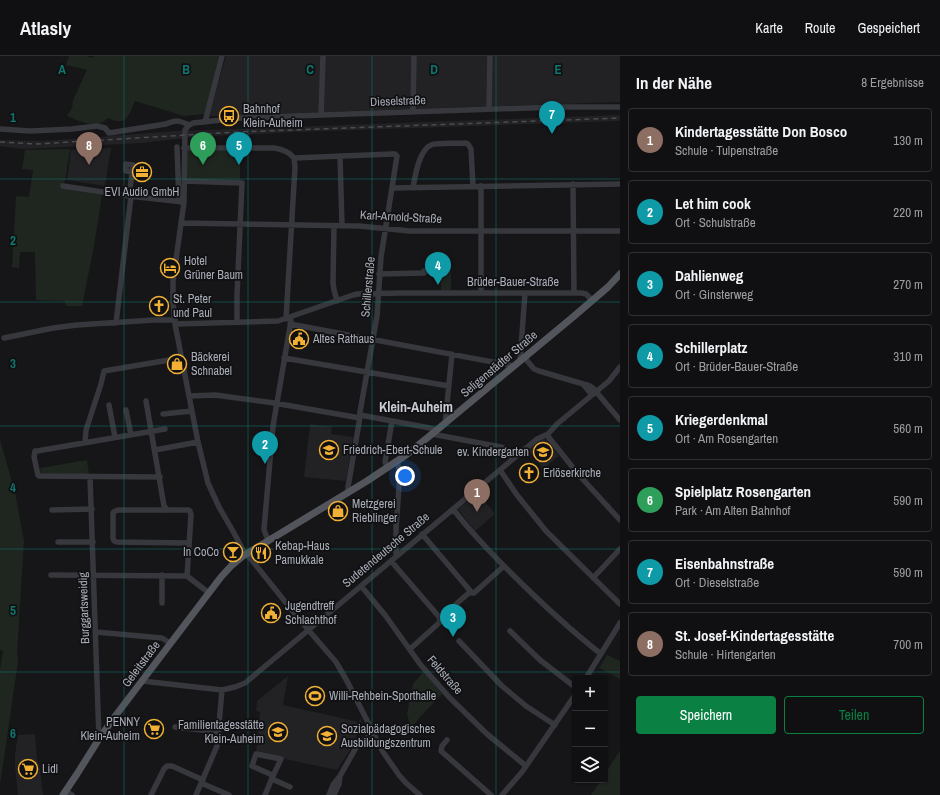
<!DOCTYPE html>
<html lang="de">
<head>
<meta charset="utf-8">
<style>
	:root { --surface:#101012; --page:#19191b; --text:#f1f3f6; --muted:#9c9d9f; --line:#303032; --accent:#0b8043 }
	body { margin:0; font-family:"Archivo Narrow",sans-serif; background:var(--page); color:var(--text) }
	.controls { position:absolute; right:12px; bottom:12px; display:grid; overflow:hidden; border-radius:4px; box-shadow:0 1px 3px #0004 }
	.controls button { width:36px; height:36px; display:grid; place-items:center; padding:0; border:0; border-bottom:1px solid var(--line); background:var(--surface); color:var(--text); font:20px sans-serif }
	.you { position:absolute; left:405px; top:420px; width:14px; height:14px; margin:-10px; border:3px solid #fff; border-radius:50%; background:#1a73e8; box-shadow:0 0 0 6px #1a73e833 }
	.badge { display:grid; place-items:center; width:26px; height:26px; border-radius:50%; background:var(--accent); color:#fff; font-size:13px; font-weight:700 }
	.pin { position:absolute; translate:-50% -33px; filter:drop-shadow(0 1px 2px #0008) }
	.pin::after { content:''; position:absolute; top:21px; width:14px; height:12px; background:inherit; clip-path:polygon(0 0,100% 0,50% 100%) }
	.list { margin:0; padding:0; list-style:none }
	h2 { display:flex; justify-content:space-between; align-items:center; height:52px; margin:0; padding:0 16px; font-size:17px }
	h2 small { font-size:13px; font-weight:400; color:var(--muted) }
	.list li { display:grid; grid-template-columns:26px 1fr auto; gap:12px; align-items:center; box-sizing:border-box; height:64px; margin:0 8px 8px; padding:0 8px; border:1px solid var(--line); border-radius:4px }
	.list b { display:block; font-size:15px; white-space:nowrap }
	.list p { margin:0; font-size:13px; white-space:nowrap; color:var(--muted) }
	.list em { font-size:13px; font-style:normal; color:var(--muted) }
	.actions { display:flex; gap:8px; padding:12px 16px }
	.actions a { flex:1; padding:9px 0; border:1px solid var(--accent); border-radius:4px; text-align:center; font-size:14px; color:var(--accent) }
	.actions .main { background:var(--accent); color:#fff }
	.icon { flex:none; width:22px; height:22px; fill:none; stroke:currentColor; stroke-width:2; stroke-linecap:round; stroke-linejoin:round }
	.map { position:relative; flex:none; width:620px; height:739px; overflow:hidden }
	header { display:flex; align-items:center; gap:24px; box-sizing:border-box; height:56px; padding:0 20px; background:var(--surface); border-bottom:1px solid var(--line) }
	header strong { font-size:19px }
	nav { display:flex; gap:22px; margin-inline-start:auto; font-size:14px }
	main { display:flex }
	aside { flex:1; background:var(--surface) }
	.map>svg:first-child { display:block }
	.built { fill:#222225 }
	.green { fill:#1e261f }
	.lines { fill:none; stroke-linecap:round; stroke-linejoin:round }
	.minor { stroke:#37383d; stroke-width:5.5 }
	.major { stroke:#53555c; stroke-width:7 }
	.rail { stroke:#4a4c52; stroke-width:1.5; stroke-dasharray:5 4; stroke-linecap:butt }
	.grid { fill:none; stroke:#0f766e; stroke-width:1; stroke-opacity:0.55 }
	.labels { text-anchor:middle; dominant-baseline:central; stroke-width:3.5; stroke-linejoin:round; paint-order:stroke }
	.street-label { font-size:12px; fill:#a8adb8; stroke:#111113 }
	.poi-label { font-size:12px; fill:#a8adb8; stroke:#111113; text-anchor:start }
	.quarter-label { font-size:14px; font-weight:bold; fill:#c9ccd4; stroke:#111113 }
	.grid-label { font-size:13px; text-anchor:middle; font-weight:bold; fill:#0f766e; stroke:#111113; stroke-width:3.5; stroke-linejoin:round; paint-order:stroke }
</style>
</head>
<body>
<header>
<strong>Atlasly</strong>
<nav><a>Karte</a><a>Route</a><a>Gespeichert</a></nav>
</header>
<main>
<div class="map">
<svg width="620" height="739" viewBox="0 0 620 739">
	<rect width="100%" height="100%" fill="#161618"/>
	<path class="built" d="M 226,0 L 620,0 L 620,46 L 209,60 Z
		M 620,59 L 620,65 L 295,76 L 241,79 L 240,80 L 237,81 L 237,79 L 204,80 L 141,87 L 25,93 L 14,92 L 0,90 L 0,84 L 44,85 L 176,75 Z
		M 111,92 L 105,130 L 67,124 L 71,94 Z
		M 310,368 L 332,371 L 331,378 L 353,381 L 346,425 L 304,421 Z
		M 547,383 L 559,400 L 543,413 L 528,393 L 540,384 Z
		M 478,437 L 495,458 L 475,475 L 458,453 Z
		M 288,620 L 283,649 L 359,666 L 360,662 L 362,666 L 350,694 L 337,714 L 256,697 L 260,656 L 256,655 L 257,645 Z
		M 35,678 L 37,703 L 40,713 L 43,739 L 18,739 L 15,711 L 15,698 L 18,679 Z"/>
	<path class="green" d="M 69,0 L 86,0 L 93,2 L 94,0 L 219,0 L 205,58 L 184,60 L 135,45 C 128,60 127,71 108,62 C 97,74 79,65 67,60 L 72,52 L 73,44 L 87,14 L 66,9 Z
		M 70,93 L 65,125 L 64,125 L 63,132 L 102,139 L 94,190 L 82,250 L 66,250 L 65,245 L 36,244 L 35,196 L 20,196 L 19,212 L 12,211 L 16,140 L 29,141 L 33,114 L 22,113 L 25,94 Z
		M 187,95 L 240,95 L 240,124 L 187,123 Z
		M 441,215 L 451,215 L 451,234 L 441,234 Z
		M 0,384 L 15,436 L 24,485 L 17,597 L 18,601 L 18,606 L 0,729 L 0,613 L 3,595 L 0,594 Z
		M 87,404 L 89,419 L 41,419 L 40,412 Z
		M 607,599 L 620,605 L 620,623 L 599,612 Z
		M 424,615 L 442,638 L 420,661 L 411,672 L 407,658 L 413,628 Z
		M 620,695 L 620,739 L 591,739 L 601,724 L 605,724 L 605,717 Z"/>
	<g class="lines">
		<path class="minor" d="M 489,53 L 490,0
			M 413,56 L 414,0
			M 321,59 L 323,0
			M 205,66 L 222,0
			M 0,73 L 30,75 L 52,74 L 72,73 L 97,70 L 105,72 L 109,77 L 166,68 C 176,64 179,64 189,69
			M 177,91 L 179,146
			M 184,92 L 274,92 C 281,93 289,95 294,102 L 392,98 L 395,98 L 397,100 L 381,201 L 377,260 L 360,356 L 359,367 L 348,431 L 348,437
			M 340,100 L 342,170
			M 184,125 L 242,127 L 237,239 L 237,266
			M 573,128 L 574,237
			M 63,130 L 129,140 L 184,146
			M 481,130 L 481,237
			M 392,132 L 620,128
			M 413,132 C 415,120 419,94 431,89 C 438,86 457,88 466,87 L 468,88 L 471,93 L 473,130
			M 129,140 L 133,109 L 126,108 L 126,115 L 132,116
			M 181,167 L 359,170 L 410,175 L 620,175
			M 334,170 L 333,227 L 334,234 L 337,245
			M 379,218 L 424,217 L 424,215 L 439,214
			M 286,263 L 295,111 L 294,102
			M 116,267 L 131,140
			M 175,268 L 278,265 L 353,239 L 358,238 L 399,237 L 582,237 L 586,238 L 592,244
			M 290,268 L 514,310
			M 4,282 L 53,272 L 77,269 L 154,264 L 175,264
			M 524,301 L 534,313 L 539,315 L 590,330 L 593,332 L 620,364
			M 284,302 L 449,330
			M 520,305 L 525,237
			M 583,328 L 592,339
			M 189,340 L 215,339 L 274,347 L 360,362
			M 146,345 L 164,450 L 167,454
			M 109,349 L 115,381
			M 126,354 L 131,379
			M 163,358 L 192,355
			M 360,359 L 430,372 L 433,373 L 436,376
			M 445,368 L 452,298
			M 432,378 L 501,391 L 504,392 L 513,403
			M 547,379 L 578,418 L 620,464
			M 85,386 L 86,374 L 101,328 L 104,315 L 181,302
			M 155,394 L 198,386
			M 388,412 L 385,406 L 392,365
			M 500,414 L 517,439 L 546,475 L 620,548
			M 90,421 L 99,683
			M 160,421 L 39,420 L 38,419 L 34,401 L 35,395 L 37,395 L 165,373
			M 453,453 C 470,475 489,495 508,514 C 538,544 568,572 601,598
			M 52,454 L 92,453
			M 422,478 L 472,537 L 474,537 L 504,510
			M 269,485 L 265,477 L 264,473 L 273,370 L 291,265
			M 58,486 L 93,486
			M 396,500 L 396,472 L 400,417 L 397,406
			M 391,505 L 440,562
			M 51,519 L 187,520 L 209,537
			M 187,520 L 191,459 L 190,455 L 188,454 L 118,454 L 115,455 L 113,457 L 113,482 L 114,485 L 117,486 L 189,487
			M 593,522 L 620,493
			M 361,530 L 385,559 L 420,608 L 449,641 L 487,678 L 526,710
			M 162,547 L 162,519
			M 510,575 L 540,604 L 575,631
			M 96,576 L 162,582 L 170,587
			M 459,585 L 502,630 L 526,650 L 555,669
			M 410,593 L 439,567 L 440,562 L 470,536
			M 586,622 L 620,567
			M 142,625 L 222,634 L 235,631 L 245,627 L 513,403 L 537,383 L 548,378 L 557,368 L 609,325 L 620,311
			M 175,671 L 219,676
			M 447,684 L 442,690 L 441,695 L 491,739
			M 272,723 L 290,731
			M 201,727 L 229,739
			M 66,735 L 72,739
			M 151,739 L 164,713 L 167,710 L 172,710 L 203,724
			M 196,739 L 217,690 L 222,634
			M 265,739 L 272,722 L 272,720 L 270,718 L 252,710 L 256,698 L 281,703 L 272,722
			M 329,739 L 333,729 L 340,720 L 357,690 L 362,685 L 373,678
			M 334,739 L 339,728 L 340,720
			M 420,739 L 406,727 L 399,719 L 383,696 L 347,625 L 336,606 L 299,563 L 250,502 L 244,496 L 234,477 L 219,451 L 208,427 L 198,386 L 175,268 L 173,245 L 173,225 L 184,146 L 185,74 L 188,70 L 193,67 L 241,62 L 321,59 L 556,51 L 620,51
			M 502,739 L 522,716 L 575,639"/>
		<path class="major" d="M 63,739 L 77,718 L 99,683 L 113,663 L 221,521 L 232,509 L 243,500 L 367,425 L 406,399 L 432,378 L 573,261 L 608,231 L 620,218"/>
		<path class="rail" d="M 0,86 L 36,88 L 237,76 L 620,62"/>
	</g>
	<path class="grid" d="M 124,0 L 124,739M 248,0 L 248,739M 372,0 L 372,739M 496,0 L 496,739M 0,123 L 620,123M 0,246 L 620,246M 0,370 L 620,370M 0,493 L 620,493M 0,616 L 620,616"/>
	<defs>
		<symbol id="bus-ring" viewBox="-11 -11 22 22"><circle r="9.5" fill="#111113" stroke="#f2b134" stroke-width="1.5"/><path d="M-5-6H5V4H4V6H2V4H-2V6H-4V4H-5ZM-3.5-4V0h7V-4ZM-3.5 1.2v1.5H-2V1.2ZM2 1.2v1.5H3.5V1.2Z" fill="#f2b134"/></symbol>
		<symbol id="office-ring" viewBox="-11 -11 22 22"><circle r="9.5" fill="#111113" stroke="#f2b134" stroke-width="1.5"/><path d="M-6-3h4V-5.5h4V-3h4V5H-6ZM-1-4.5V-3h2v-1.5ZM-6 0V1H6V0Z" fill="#f2b134"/></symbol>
		<symbol id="hotel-ring" viewBox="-11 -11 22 22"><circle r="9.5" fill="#111113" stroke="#f2b134" stroke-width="1.5"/><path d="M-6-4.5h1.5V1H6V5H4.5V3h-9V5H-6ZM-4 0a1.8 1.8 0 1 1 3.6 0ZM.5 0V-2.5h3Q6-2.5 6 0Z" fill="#f2b134"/></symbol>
		<symbol id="church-ring" viewBox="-11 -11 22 22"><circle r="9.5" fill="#111113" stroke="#f2b134" stroke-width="1.5"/><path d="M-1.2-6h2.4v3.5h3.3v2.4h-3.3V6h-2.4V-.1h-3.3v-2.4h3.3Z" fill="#f2b134"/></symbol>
		<symbol id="civic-ring" viewBox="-11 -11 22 22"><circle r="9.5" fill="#111113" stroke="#f2b134" stroke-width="1.5"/><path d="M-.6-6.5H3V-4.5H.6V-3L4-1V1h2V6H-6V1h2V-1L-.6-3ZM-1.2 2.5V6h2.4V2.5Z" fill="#f2b134"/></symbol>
		<symbol id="shop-ring" viewBox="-11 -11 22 22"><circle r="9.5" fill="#111113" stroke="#f2b134" stroke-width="1.5"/><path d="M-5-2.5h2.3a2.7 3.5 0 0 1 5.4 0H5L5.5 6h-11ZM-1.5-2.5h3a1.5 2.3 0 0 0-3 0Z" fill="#f2b134"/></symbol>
		<symbol id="school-ring" viewBox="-11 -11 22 22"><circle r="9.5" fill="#111113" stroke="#f2b134" stroke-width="1.5"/><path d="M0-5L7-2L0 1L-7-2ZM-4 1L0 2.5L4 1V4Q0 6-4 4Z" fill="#f2b134"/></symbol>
		<symbol id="bar-ring" viewBox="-11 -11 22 22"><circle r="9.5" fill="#111113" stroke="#f2b134" stroke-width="1.5"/><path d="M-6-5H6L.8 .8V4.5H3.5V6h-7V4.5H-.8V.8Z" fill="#f2b134"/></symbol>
		<symbol id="restaurant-ring" viewBox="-11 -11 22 22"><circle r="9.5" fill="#111113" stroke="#f2b134" stroke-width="1.5"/><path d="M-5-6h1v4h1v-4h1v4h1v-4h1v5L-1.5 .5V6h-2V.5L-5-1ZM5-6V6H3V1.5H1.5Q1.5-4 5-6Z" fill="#f2b134"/></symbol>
		<symbol id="stadium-ring" viewBox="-11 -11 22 22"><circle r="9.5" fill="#111113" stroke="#f2b134" stroke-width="1.5"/><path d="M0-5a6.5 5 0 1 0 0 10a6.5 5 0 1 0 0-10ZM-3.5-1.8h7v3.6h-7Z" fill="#f2b134"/></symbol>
		<symbol id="supermarket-ring" viewBox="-11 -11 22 22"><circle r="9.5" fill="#111113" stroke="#f2b134" stroke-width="1.5"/><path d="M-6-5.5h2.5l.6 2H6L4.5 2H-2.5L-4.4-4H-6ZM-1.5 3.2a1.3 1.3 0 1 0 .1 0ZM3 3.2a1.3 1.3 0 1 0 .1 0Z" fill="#f2b134"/></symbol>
	</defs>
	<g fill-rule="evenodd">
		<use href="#bus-ring" x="218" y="49" width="22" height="22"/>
		<use href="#office-ring" x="131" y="105" width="22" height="22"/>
		<use href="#hotel-ring" x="159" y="201" width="22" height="22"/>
		<use href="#church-ring" x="148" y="239" width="22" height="22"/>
		<use href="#civic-ring" x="288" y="272" width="22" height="22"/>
		<use href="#shop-ring" x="166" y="297" width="22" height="22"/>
		<use href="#school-ring" x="318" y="383" width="22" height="22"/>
		<use href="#school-ring" x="532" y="385" width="22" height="22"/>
		<use href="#church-ring" x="518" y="406" width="22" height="22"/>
		<use href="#shop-ring" x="327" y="444" width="22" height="22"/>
		<use href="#bar-ring" x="222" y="485" width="22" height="22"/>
		<use href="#restaurant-ring" x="250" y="486" width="22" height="22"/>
		<use href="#civic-ring" x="260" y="546" width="22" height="22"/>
		<use href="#stadium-ring" x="304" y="629" width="22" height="22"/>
		<use href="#supermarket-ring" x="143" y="662" width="22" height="22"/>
		<use href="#school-ring" x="267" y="665" width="22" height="22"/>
		<use href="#school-ring" x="316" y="669" width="22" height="22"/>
		<use href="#supermarket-ring" x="17" y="702" width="22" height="22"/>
	</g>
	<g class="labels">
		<g class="street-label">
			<text transform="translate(398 45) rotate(-2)">Dieselstraße</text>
			<text transform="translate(401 161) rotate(3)">Karl-Arnold-Straße</text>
			<text x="513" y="226">Brüder-Bauer-Straße</text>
			<text transform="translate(368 231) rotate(-85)">Schillerstraße</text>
			<text transform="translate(499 308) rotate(-40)">Seligenstädter Straße</text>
			<text transform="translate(386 494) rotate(-40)">Sudetendeutsche Straße</text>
			<text transform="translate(84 552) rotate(-92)">Burggartsweidig</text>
			<text transform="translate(141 608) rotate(-53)">Geleitstraße</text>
			<text transform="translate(445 619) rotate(49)">Feldstraße</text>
		</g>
		<g class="poi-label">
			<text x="243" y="53">Bahnhof<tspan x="243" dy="14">Klein-Auheim</tspan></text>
			<text x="142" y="136" text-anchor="middle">EVI Audio GmbH</text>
			<text x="184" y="205">Hotel<tspan x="184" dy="14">Grüner Baum</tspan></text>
			<text x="173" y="243">St. Peter<tspan x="173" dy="14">und Paul</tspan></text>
			<text x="313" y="283">Altes Rathaus</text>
			<text x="191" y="301">Bäckerei<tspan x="191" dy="14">Schnabel</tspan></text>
			<text x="343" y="394">Friedrich-Ebert-Schule</text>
			<text x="529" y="396" text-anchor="end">ev. Kindergarten</text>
			<text x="543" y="417">Erlöserkirche</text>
			<text x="352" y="448">Metzgerei<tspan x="352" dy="14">Rieblinger</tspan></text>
			<text x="275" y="490">Kebap-Haus<tspan x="275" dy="14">Pamukkale</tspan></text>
			<text x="219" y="496" text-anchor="end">In CoCo</text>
			<text x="285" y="550">Jugendtreff<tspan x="285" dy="14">Schlachthof</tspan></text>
			<text x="329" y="640">Willi-Rehbein-Sporthalle</text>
			<text x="140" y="666" text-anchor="end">PENNY<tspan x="140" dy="14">Klein-Auheim</tspan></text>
			<text x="264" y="669" text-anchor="end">Familientagesstätte<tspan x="264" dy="14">Klein-Auheim</tspan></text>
			<text x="341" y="673">Sozialpädagogisches<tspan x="341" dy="14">Ausbildungszentrum</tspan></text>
			<text x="42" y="713">Lidl</text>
		</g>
		<g class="quarter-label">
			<text x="416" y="351">Klein-Auheim</text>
		</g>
	</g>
	<g class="grid-label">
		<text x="62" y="18">A</text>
		<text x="186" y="18">B</text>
		<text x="310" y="18">C</text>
		<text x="434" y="18">D</text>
		<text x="558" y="18">E</text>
		<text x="13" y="66">1</text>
		<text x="13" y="189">2</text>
		<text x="13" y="312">3</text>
		<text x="13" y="436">4</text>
		<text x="13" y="559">5</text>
		<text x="13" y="682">6</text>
	</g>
</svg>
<div class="controls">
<button>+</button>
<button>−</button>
<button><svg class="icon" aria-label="layers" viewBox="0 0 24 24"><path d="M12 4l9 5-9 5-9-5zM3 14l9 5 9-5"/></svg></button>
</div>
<div class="you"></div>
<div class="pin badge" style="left:477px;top:456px;background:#8d6e63">1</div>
<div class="pin badge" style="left:265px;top:408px;background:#0f9aa8">2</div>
<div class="pin badge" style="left:453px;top:581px;background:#0f9aa8">3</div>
<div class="pin badge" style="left:438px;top:229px;background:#0f9aa8">4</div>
<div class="pin badge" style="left:239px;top:109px;background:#0f9aa8">5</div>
<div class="pin badge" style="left:203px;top:109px;background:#2e9e5b">6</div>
<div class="pin badge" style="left:552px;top:78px;background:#0f9aa8">7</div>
<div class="pin badge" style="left:89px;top:109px;background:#8d6e63">8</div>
</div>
<aside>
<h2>In der Nähe<small>8 Ergebnisse</small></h2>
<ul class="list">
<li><span class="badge" style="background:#8d6e63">1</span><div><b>Kindertagesstätte Don Bosco</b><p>Schule · Tulpenstraße</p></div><em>130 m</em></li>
<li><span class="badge" style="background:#0f9aa8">2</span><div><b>Let him cook</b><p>Ort · Schulstraße</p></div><em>220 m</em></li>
<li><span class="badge" style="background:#0f9aa8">3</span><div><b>Dahlienweg</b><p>Ort · Ginsterweg</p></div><em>270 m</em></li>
<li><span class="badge" style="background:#0f9aa8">4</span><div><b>Schillerplatz</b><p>Ort · Brüder-Bauer-Straße</p></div><em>310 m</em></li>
<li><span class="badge" style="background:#0f9aa8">5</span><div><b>Kriegerdenkmal</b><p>Ort · Am Rosengarten</p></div><em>560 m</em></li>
<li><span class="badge" style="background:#2e9e5b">6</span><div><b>Spielplatz Rosengarten</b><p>Park · Am Alten Bahnhof</p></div><em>590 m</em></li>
<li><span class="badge" style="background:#0f9aa8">7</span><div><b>Eisenbahnstraße</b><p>Ort · Dieselstraße</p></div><em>590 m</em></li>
<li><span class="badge" style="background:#8d6e63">8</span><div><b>St. Josef-Kindertagesstätte</b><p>Schule · Hirtengarten</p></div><em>700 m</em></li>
</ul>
<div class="actions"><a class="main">Speichern</a><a>Teilen</a></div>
</aside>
</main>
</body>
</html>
